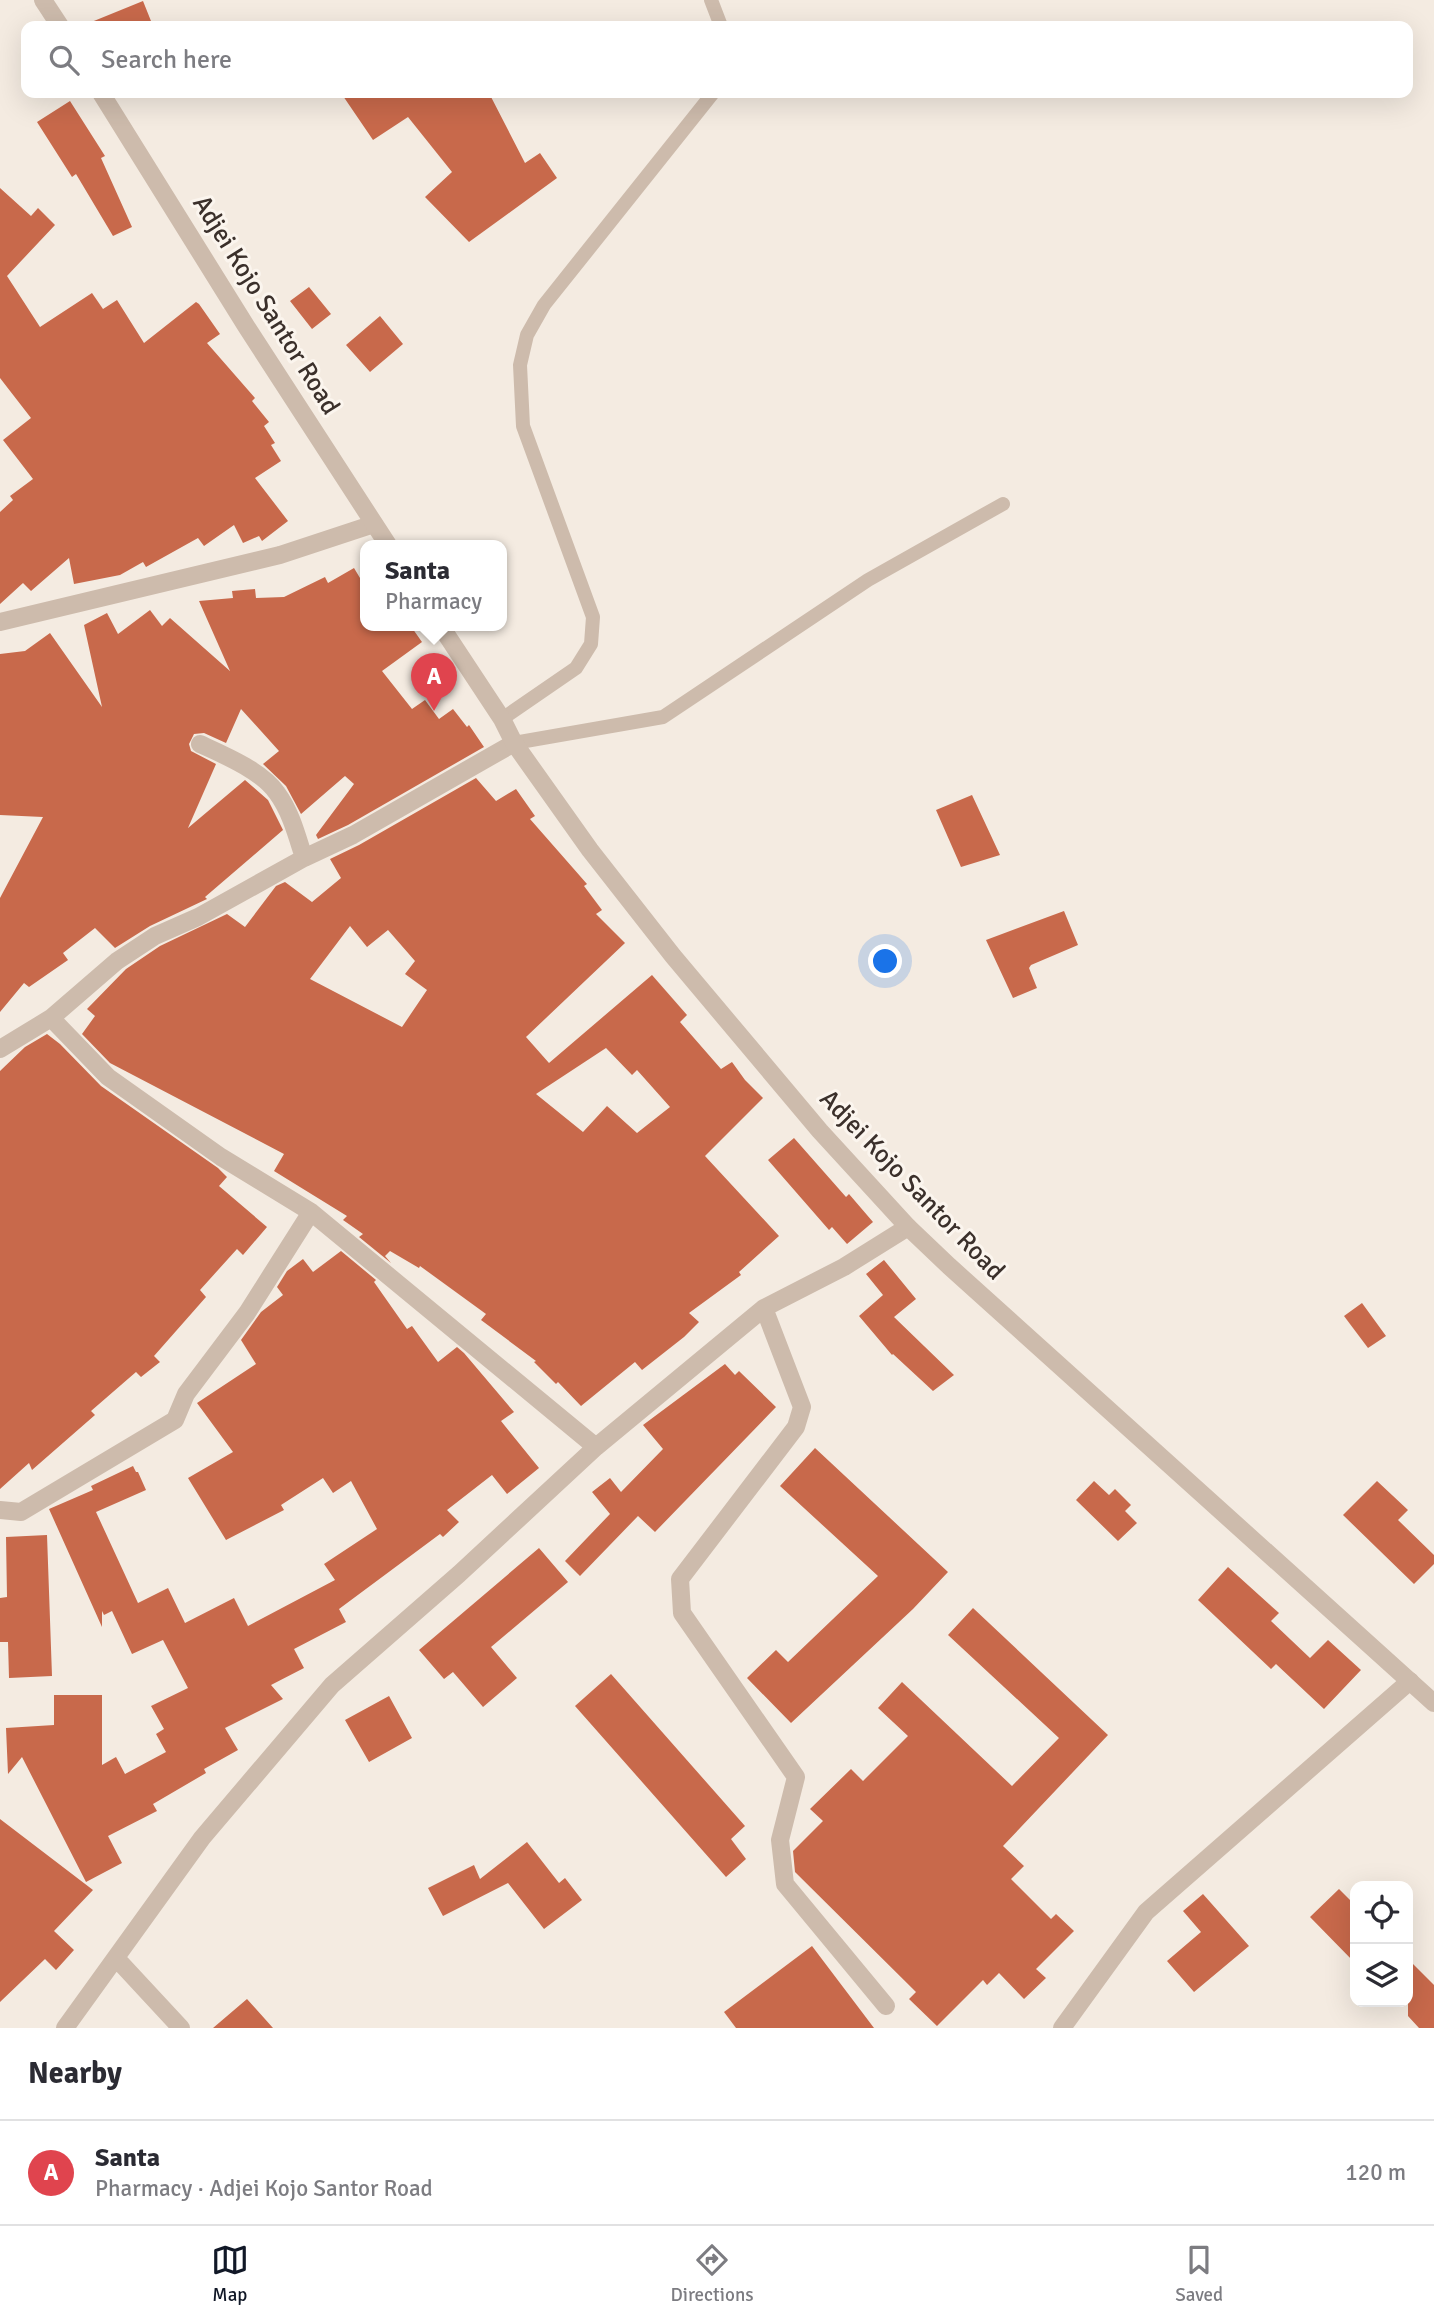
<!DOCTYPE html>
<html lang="en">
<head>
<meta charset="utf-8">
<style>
	:root { --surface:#fff; --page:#f7f7f7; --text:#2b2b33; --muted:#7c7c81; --line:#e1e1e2; --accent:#111827 }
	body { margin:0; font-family:Signika,sans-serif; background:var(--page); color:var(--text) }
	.controls { position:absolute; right:21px; bottom:21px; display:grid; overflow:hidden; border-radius:14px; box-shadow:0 7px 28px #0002 }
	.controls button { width:63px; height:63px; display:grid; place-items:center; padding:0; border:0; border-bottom:2px solid var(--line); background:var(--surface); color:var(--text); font:35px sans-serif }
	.you { position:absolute; left:886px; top:962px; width:24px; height:24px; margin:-18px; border:5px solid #fff; border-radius:50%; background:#1a73e8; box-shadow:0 0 0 10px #1a73e833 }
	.badge { display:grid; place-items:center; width:46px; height:46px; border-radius:50%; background:var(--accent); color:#fff; font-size:23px; font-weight:700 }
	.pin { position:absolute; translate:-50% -58px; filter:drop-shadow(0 2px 4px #0008) }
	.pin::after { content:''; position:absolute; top:37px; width:24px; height:21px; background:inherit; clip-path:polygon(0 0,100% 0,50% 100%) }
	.popup { position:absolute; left:360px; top:540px; width:147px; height:91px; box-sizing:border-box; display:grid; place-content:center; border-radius:14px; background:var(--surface); filter:drop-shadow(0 2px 5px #0005); font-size:23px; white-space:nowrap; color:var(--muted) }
	.popup b { font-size:26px; color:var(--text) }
	.popup::after { content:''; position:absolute; left:50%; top:100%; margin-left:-14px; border:14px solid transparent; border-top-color:var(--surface) }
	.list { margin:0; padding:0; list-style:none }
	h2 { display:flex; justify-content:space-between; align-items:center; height:91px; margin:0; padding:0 28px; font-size:30px }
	h2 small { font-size:23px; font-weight:400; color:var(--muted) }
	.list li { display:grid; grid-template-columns:46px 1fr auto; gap:21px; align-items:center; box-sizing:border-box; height:105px; padding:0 28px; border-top:2px solid var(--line) }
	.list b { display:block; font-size:26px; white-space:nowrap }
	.list p { margin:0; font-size:23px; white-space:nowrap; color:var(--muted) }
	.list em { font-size:23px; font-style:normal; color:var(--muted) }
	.icon { flex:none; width:38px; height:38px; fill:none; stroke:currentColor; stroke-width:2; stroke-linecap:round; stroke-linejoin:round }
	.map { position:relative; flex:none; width:1434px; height:2028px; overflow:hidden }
	.search { position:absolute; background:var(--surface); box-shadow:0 7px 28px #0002; left:21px; right:21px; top:21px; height:77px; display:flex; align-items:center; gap:18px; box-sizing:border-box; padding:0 24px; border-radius:14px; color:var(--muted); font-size:26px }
	.sheet { height:196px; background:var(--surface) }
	nav { display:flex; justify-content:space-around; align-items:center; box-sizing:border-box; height:98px; border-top:2px solid var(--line); background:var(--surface); font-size:19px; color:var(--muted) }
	nav a { display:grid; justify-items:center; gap:4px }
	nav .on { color:var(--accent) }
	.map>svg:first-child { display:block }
	.building { fill:#c8694b; fill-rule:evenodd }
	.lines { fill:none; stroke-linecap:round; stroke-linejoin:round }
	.service { stroke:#cdbbac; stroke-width:14 }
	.minor { stroke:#cdbbac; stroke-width:18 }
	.tertiary { stroke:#cdbbac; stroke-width:18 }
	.labels { text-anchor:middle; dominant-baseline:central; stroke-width:6; stroke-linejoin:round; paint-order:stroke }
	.street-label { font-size:26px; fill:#3b302b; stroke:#fbf5ee }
</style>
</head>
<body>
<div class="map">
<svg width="1434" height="2028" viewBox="0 0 1434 2028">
	<rect width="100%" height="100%" fill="#f4ebe1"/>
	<path class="building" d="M 143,1 L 153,26 L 84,26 L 84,25 Z
		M 341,93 L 489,93 L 525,163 L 540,153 L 557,178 L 469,242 L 425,197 L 452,172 L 408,117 L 373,140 Z
		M 70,101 L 105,156 L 101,158 L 132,227 L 113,236 L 76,174 L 72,177 L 37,122 Z
		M 0,188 L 31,216 L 38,208 L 55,225 L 7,276 L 40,327 L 92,293 L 103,309 L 117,300 L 144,343 L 196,302 L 199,304 L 220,334 L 207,343 L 255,398 L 252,401 L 269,422 L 264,426 L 275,443 L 271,445 L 281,461 L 255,478 L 288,521 L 262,541 L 259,536 L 243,543 L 234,525 L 204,546 L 198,538 L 146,567 L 143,562 L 120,575 L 74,584 L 69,558 L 31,591 L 23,583 L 0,604 L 0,512 L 13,500 L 10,496 L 33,479 L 3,440 L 31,418 L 0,378 Z
		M 309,287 L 331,314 L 312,329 L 290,301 Z
		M 380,316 L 403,344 L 370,372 L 346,345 Z
		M 354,568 L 366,588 L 366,625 L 410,625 L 422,642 L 382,671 L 412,709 L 425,700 L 439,719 L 453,709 L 467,727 L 469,725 L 484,747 L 348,825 L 318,839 L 316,835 L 354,784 L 345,776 L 301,814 L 286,786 L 263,764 L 279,751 L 241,709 L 226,743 L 204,733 L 194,734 L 189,744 L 191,751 L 216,764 L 188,828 L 245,780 L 268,800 L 283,830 L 205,897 L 207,899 L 150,926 L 115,948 L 95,928 L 63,953 L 68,960 L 29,987 L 24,983 L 0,1012 L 0,898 L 43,817 L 0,815 L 0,654 L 25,651 L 50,633 L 102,707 L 84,625 L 107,613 L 118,634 L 150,610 L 162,626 L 170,618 L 230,671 L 199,601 L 233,598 L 232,591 L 255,589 L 256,598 L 284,597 L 325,577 L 328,583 Z
		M 476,778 L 496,801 L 516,789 L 535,816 L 530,819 L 587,884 L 584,886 L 602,910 L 596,914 L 625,943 L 526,1037 L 549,1063 L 652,975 L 687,1015 L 680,1022 L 721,1069 L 732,1062 L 745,1080 L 763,1098 L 705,1156 L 779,1236 L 739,1272 L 741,1275 L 689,1313 L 699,1322 L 684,1337 L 642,1370 L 635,1362 L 581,1406 L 558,1382 L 556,1384 L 534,1362 L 536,1361 L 481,1320 L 486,1314 L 420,1266 L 419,1268 L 390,1251 L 385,1256 L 391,1263 L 359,1237 L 363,1234 L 343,1220 L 347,1216 L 274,1171 L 284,1154 L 110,1063 L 82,1034 L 95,1016 L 87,1009 L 126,969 L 160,946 L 227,914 L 245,927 L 276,886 L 285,882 L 312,902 L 341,878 L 330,859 L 359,845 ZM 350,926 L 367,947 L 388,930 L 415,961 L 405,974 L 427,990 L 402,1027 L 310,979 ZM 606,1048 L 632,1075 L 637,1070 L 670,1107 L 637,1133 L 607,1106 L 583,1132 L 536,1094 Z
		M 972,795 L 1000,855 L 961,867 L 936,810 Z
		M 1064,911 L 1078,945 L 1031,965 L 1029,968 L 1037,988 L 1013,998 L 986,940 Z
		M 47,1034 L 60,1044 L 101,1086 L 218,1168 L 227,1177 L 219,1186 L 267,1227 L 243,1255 L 237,1249 L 200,1290 L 206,1297 L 154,1356 L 160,1362 L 141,1377 L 136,1372 L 91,1411 L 95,1415 L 32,1470 L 29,1463 L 0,1489 L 0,1071 L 25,1047 Z
		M 794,1138 L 846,1197 L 849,1194 L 873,1222 L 847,1244 L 832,1227 L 829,1230 L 768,1160 Z
		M 341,1251 L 376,1280 L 374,1282 L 407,1329 L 412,1326 L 438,1362 L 457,1347 L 464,1353 L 514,1412 L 501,1421 L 539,1468 L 507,1494 L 492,1475 L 447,1510 L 459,1522 L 443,1537 L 440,1534 L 339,1609 L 346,1622 L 294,1649 L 304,1668 L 271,1685 L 283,1699 L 225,1728 L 238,1750 L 204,1769 L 206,1773 L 153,1804 L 157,1811 L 108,1836 L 122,1863 L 86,1882 L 22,1757 L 8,1774 L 6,1728 L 54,1725 L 54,1695 L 102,1695 L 102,1765 L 116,1757 L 125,1774 L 166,1752 L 156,1734 L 164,1729 L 151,1706 L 188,1688 L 163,1640 L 132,1654 L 112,1611 L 104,1615 L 102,1611 L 102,1627 L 49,1509 L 93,1490 L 91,1486 L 133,1466 L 136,1472 L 138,1472 L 146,1490 L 96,1512 L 138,1603 L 168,1588 L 185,1623 L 234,1598 L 248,1626 L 335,1580 L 324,1564 L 377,1529 L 351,1481 L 333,1493 L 323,1478 L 281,1505 L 284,1510 L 226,1540 L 188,1478 L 233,1452 L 197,1403 L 256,1364 L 241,1340 L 261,1312 L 283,1295 L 277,1287 L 287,1271 L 303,1259 L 313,1272 Z
		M 884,1260 L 916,1299 L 894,1317 L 954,1375 L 933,1391 L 893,1354 L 892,1355 L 859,1316 L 883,1295 L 866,1274 Z
		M 1362,1303 L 1386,1336 L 1368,1348 L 1344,1316 Z
		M 725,1364 L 735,1375 L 739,1371 L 776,1407 L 655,1532 L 638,1516 L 580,1576 L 565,1561 L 610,1514 L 592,1492 L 610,1478 L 621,1492 L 663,1449 L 643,1425 Z
		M 815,1448 L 948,1572 L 913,1609 L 791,1723 L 747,1678 L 776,1650 L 788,1662 L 878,1576 L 780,1486 Z
		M 1094,1481 L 1109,1495 L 1115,1489 L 1131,1505 L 1125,1511 L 1137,1523 L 1118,1541 L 1076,1500 Z
		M 1377,1481 L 1408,1510 L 1398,1520 L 1434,1555 L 1434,1564 L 1414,1584 L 1343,1515 Z
		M 47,1535 L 52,1676 L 9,1678 L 8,1642 L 0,1642 L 0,1598 L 7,1597 L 6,1537 Z
		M 539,1548 L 568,1582 L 491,1647 L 517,1678 L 483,1707 L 453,1672 L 444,1679 L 419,1650 Z
		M 1228,1567 L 1279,1613 L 1271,1621 L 1310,1658 L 1328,1640 L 1361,1670 L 1324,1709 L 1276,1664 L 1271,1669 L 1198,1600 Z
		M 973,1608 L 1108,1735 L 1003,1846 L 1024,1866 L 1011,1879 L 1051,1919 L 1056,1914 L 1074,1931 L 1036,1969 L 1046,1978 L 1024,1999 L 999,1973 L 987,1985 L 983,1980 L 937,2026 L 909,1999 L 916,1992 L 795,1872 L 793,1851 L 823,1821 L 810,1809 L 851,1769 L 863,1781 L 908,1736 L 878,1708 L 902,1682 L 1012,1786 L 1059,1738 L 948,1635 Z
		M 611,1674 L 745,1826 L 731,1839 L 746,1859 L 726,1877 L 575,1706 Z
		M 389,1696 L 412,1738 L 369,1762 L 345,1720 Z
		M 0,1819 L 93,1890 L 54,1931 L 74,1950 L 56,1970 L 45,1959 L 0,2002 Z
		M 527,1842 L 559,1883 L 565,1878 L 582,1900 L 544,1929 L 508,1883 L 443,1916 L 428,1888 L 474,1865 L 480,1879 Z
		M 1339,1889 L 1355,1905 L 1355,1963 L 1310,1917 Z
		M 1203,1894 L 1249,1946 L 1194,1992 L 1167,1961 L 1201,1932 L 1183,1911 Z
		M 812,1946 L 874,2028 L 736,2028 L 724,2012 Z
		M 1408,1959 L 1434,1985 L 1434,2028 L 1419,2028 L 1408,2016 Z
		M 247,1999 L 273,2028 L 213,2028 Z"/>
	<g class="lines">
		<path class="service" d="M 711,0 L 721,26
			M 502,719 L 576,668 L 591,644 L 593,617 L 523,426 L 520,365 L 527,335 L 544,305 L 713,93
			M 514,743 L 663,717 L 868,580 L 1003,504"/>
		<path class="minor" d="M 0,622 L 280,555 L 374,524
			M 200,744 C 224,755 262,771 277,793 C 291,812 297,836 304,858
			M 51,1018 L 108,1077 L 221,1157 L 311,1212 L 596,1447
			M 0,1049 L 51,1018 L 117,961 L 155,936 L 198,917 L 304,858 L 353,835 L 514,743
			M 764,1308 L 802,1407 L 796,1427 L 680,1579 L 682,1613 L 796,1777 L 780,1840 L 785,1884 L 886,2006
			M 0,1510 L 21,1512 L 175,1420 L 186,1394 L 247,1313 L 311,1212
			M 116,1958 L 181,2028
			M 65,2028 L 202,1838 L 332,1685 L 459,1574 L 596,1447 L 764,1308 L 844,1267 L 908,1227
			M 1062,2028 L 1146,1912 L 1410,1681"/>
		<path class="tertiary" d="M 43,0 L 60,26
			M 101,93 L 246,326 L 388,545
			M 440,625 L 502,719 L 514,743 L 590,850 L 673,956 L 820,1131 L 908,1227 L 949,1266 L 1434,1703"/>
	</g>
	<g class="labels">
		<g class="street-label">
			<text transform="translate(266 305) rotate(58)">Adjei Kojo Santor Road</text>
			<text transform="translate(912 1185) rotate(46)">Adjei Kojo Santor Road</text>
		</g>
	</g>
</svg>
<div class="controls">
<button><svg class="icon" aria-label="locate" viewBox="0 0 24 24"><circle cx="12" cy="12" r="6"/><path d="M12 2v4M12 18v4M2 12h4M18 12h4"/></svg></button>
<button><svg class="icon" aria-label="layers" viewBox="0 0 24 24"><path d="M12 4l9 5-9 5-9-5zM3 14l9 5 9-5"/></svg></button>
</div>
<div class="you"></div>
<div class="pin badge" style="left:434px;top:711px;background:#e0444e">A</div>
<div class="popup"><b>Santa</b>Pharmacy</div>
<div class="search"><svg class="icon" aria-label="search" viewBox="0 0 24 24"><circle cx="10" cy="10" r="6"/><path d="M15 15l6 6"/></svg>Search here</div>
</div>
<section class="sheet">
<h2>Nearby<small></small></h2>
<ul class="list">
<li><span class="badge" style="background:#e0444e">A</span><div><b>Santa</b><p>Pharmacy · Adjei Kojo Santor Road</p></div><em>120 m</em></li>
</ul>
</section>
<nav>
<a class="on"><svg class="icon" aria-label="map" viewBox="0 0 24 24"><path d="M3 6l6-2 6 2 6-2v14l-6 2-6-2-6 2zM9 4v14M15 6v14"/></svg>Map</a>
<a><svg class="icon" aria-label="directions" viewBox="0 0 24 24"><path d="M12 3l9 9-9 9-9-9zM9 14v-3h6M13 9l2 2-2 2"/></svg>Directions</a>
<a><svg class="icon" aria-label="saved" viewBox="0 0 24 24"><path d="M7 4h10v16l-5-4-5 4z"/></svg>Saved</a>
</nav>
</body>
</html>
